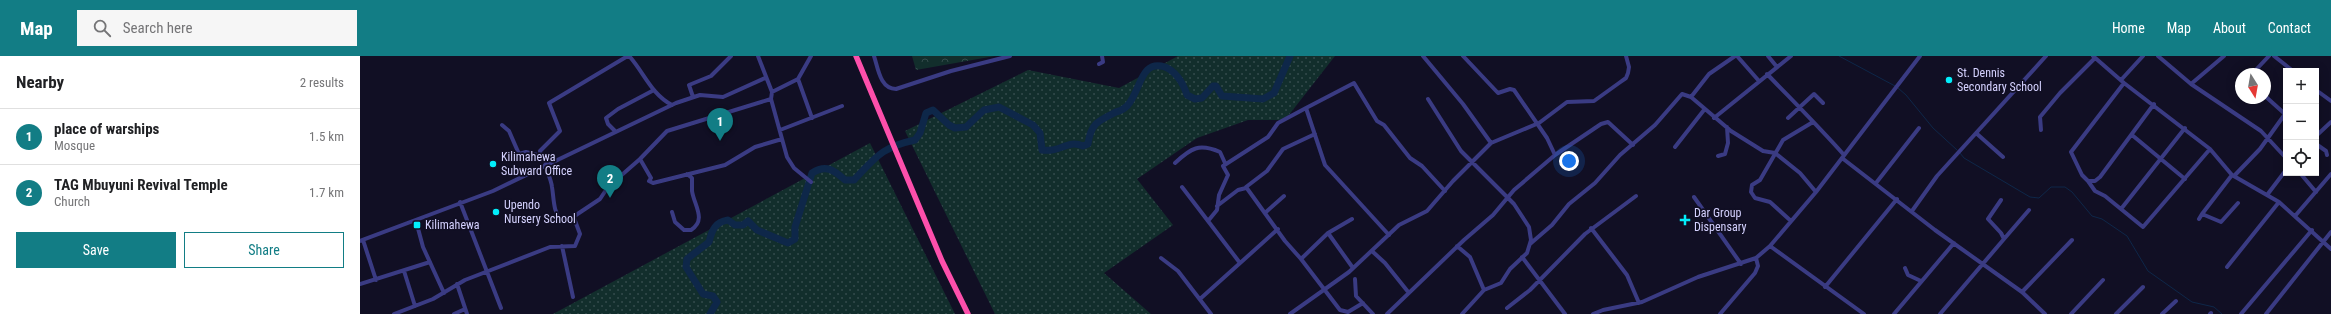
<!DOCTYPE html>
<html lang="en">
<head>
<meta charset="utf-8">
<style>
	:root { --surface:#fff; --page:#f6f6f6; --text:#202124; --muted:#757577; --line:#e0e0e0; --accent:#127d85 }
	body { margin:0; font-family:"Roboto Condensed",sans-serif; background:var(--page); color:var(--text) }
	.controls { position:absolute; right:12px; top:12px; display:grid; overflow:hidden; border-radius:0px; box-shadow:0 2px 10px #0003 }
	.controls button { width:36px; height:36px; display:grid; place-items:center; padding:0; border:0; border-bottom:1px solid var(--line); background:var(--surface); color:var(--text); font:20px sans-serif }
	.compass { position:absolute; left:1875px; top:12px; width:36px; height:36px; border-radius:50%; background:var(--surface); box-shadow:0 2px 10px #0003; rotate:169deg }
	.you { position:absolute; left:1209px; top:105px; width:14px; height:14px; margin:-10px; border:3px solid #fff; border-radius:50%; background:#1a73e8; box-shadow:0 0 0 6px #1a73e833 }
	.badge { display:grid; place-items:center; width:26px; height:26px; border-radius:50%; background:var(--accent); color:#fff; font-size:13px; font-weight:700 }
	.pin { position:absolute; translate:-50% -33px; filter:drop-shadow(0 1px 2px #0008) }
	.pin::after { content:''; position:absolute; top:21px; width:14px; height:12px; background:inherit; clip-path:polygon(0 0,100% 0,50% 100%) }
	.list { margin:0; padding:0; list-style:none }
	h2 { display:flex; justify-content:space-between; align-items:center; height:52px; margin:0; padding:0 16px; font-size:17px }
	h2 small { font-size:13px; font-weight:400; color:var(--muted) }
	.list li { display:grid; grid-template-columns:26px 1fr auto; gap:12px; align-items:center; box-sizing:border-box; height:56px; padding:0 16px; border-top:1px solid var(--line) }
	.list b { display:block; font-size:15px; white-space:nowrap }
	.list p { margin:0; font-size:13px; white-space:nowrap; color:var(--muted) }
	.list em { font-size:13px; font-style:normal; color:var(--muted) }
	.actions { display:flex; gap:8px; padding:12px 16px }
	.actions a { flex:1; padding:9px 0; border:1px solid var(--accent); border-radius:0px; text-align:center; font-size:14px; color:var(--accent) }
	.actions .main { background:var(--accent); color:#fff }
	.icon { flex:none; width:22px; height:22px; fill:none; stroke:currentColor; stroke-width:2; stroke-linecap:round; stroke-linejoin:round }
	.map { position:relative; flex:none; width:1971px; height:258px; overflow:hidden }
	header { display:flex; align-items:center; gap:24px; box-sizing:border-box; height:56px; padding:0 20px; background:var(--accent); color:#fff }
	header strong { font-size:19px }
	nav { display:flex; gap:22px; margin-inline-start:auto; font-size:14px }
	.search { width:280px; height:36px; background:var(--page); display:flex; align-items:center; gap:10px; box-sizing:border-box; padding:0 14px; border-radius:0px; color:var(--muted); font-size:15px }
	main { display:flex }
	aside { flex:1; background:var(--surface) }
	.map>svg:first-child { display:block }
	.grass { fill:url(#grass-dots) }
	.forest { fill:url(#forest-crowns) }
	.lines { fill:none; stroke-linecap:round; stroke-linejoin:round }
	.stream { stroke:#0e2749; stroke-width:1 }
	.river { stroke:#0e2749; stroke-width:7 }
	.minor { stroke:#3a3b83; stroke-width:4 }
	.highway { stroke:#fd4fab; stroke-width:5.5 }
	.poi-dot { fill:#02eefb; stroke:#110f24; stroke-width:1.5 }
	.labels { text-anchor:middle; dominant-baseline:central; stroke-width:3.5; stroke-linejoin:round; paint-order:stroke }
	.poi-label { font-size:12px; fill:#d5d2ff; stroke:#110f24; text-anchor:start }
</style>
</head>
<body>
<header>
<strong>Map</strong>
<div class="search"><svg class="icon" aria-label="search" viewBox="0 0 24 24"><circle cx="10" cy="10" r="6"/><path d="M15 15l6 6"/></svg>Search here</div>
<nav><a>Home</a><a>Map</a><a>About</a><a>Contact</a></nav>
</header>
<main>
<aside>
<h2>Nearby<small>2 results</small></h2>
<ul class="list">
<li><span class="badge">1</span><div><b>place of warships</b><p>Mosque</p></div><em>1.5 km</em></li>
<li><span class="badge">2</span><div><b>TAG Mbuyuni Revival Temple</b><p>Church</p></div><em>1.7 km</em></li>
</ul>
<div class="actions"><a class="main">Save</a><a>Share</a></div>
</aside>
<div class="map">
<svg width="1971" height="258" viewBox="0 0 1971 258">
	<defs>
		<pattern id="grass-dots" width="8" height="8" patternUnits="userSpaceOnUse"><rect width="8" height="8" fill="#122e2c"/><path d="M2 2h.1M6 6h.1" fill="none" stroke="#344b4c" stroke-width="1.8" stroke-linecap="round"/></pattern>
		<pattern id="forest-crowns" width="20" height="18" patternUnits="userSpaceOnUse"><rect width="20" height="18" fill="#122e2c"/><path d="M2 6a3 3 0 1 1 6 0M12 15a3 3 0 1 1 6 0" fill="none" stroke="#344b4c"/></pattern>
	</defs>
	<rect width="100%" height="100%" fill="#110f24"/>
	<path class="grass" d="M 818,0 L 975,0 L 925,64 L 888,64 L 837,82 L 777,123 L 813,169 L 744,217 L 791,258 L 635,258 L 545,75 L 668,14 L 759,32 Z
		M 510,87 L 595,258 L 193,258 Z"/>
	<path class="forest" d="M 552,0 L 635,0 L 556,14 Z"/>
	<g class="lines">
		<path class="stream" d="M 1479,0 L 1535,30
			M 1538,32 L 1546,39 L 1573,72 L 1597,94
			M 1600,97 L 1604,102 L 1670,141 L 1679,142 L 1691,131 L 1705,131 L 1712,136 L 1732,160 L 1742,163 L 1767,180 L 1788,215 L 1832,246 L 1854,251 L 1862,258"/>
		<path class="river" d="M 350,258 L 357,246 L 353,240 L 343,238 L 326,211 L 327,203 L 349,186 C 352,174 355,166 368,164 L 375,169 L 383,169 L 388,165 L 397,174 L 428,187 L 435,183 L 435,171 L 452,117 C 466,108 474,114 485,124 L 494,124 C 516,101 522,91 555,84 L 560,77 L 566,57 L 573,54 L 589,69 L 595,72 L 606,71 L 624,54 L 639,51 L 673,69 L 680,77 L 682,94 C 701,97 707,83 723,90 L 728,88 C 731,67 738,65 756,56 C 760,55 764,53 767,50 C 781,35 780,3 805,11 C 817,16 823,27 827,39 L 835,43 L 842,42 L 853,30 L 856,30 L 862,40 L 903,43 L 914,37 L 930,0"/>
		<path class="minor" d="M 398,0 L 412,36 L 411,43 L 427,101 L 434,112 L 451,126
			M 514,0 C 518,12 520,33 536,33 L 591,15 L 650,0
			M 1063,0 L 1103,48 L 1131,87
			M 1103,0 L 1138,37 L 1150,33 L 1154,34 L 1187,82 L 1195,99
			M 1377,0 L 1399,25
			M 1408,0 L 1417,11
			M 1733,0 L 1764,27 L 1850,93 L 1872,119 L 1919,146 L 1971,193
			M 1798,0 L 1831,28 L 1901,75 L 1926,102
			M 1914,0 L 1933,15
			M 739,8 L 743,6 L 742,0
			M 1407,18 C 1433,45 1459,71 1484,99
			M 1892,18 L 1909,0
			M 438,23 L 452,62
			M 1761,24 L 1783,0
			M 1764,27 L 1711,96 L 1722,119 L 1728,125 L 1735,125 L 1740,121 L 1794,48
			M 1831,28 L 1864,0
			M 1956,34 L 1971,45
			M 412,36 L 438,23 L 451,0
			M 333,41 L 329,29 L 351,20 L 371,0
			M 1331,41 L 1349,18 L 1375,0
			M 1068,43 L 1101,95 L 1154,148 L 1169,171 L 1171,184 L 1167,197 L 1150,213 L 1141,227 L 1124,234
			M 1354,62 L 1431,0
			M 1428,62 L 1454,38 L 1463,47
			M 142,69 L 149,75 L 159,98 L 166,96 L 181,100
			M 420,74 L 482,50
			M 1681,74 L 1680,61 L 1700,37 L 1735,2
			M 255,75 L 248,68 L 246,62 L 258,53 L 294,34
			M 1616,77 L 1643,101
			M 1772,79 L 1825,123
			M 1956,80 L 1971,66
			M 1956,88 L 1966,95 L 1967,99
			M 1315,91 L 1344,54
			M 1358,100 L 1365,98 L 1368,87 L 1367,71
			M 1482,102 L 1575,174 L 1662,236 L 1685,258
			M 280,103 L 291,122 L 289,125 L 293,127 L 365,109 L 395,91 L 422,83
			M 187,107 L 181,101 L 180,95 L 200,75 L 189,47 L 266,1 L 270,1 C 284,17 292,39 312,49
			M 815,107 C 831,92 839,87 860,96 L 865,107
			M 185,109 C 187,116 191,123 192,131 C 194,143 193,155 201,165 L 207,165 L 240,143 L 248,131 L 280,103 L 307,75 L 411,43
			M 1940,117 L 1956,136
			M 1874,120 L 1900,93 L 1925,58 L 1905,40
			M 1728,125 L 1735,135 L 1745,140 L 1783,171 L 1850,93
			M 1516,127 L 1559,72
			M 822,131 L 848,165
			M 1907,139 L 1926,114
			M 1334,141 L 1381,208
			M 100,146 L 141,252
			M 857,150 L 878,134 L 886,132
			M 1761,153 L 1825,72
			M 1552,155 L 1577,120 L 1686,0
			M 312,156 L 315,166 L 324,174 L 331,174 C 347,164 334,149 332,135 C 332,131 332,126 332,122 L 327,118
			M 906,156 L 924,140
			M 1842,158 L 1872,119
			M 1935,160 L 1971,118
			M 992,163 L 968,177 L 941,203 L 980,254 L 988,256 L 1003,247
			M 1839,163 L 1842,158 L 1861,166 L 1878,147
			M 56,165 L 63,191 L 84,237
			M 1431,165 L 1410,146 L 1395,142 L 1391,136 L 1392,129 L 1400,124 L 1423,84 L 1453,66
			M 1231,172 L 1267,219 L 1279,247
			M 968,177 L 993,212
			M 1029,179 L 965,109 L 946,52 L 994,27 L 1017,65 L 1024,69 L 1050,102 L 1062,110 L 1085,135
			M 1644,183 L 1669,154
			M 3,184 L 16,224
			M 0,185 L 133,135 L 316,47 L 340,39 L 363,41 L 405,22
			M 1170,188 L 1192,169 L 1209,148 L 1235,127 L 1260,99 L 1295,69 L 1322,38 L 1331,41 L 1371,75 L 1403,95 L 1415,97 L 1440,117 L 1456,136
			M 202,190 L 213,241
			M 1097,190 L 1110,201 L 1124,234 L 1102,258
			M 1410,190 L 1504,258
			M 1013,196 L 1025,207 L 1049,237
			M 1162,201 L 1205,258
			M 801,202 L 818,215 L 851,258
			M 941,203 L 925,185 L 886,131 L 907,115 L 923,93 L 955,78
			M 880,207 L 848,165 L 857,154 L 859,139 L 868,119 L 863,110 L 908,81 L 918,67 L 946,52
			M 1867,211 L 1919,146
			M 1545,212 L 1548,219 L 1561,225
			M 44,215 L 55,250
			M 995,223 L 996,240 L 1013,258
			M 0,228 L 70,206
			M 97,228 L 107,258
			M 1465,231 L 1537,143
			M 1662,236 L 1712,184
			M 840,243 L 918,173
			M 1147,252 L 1170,234 L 1225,178 L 1276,140
			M 34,258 L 73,243 L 105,224 L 190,191 L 215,190 L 220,178 L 214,162
			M 94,258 L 105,253
			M 930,258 L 989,216 L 1039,169 L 1067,155 L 1093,125 L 1131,87 L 1179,67 L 1207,46 L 1234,45 L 1259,27 L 1266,22 L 1268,17 L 1269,11 L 1266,0
			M 1027,258 L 1104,184 L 1133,159 L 1154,134 L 1195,99 L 1241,68 L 1248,66 L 1273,89
			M 1233,258 L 1243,254 L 1282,246 L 1338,221 L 1396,202 L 1410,190 L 1456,136 L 1560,0
			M 1360,258 L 1395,217 L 1398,210 L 1396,202
			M 1534,258 L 1594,187
			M 1580,258 L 1644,183 L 1641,177 L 1628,163 L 1641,144
			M 1711,258 L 1743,224
			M 1756,258 L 1783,231
			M 1802,258 L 1816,245
			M 1850,258 L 1851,257
			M 1881,258 L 1952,174
			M 1906,258 L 1971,176"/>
		<path class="highway" d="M 496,0 L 582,205 L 608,258"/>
	</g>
	<g class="poi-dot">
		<circle cx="1589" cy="24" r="4"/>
		<circle cx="133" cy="108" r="4"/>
		<circle cx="136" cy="156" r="4"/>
		<path d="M1323 158h4v4h4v4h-4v4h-4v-4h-4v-4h4z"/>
		<rect x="53" y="165" width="8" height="8" rx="2"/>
	</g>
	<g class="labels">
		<g class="poi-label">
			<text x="1597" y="17">St. Dennis<tspan x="1597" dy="14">Secondary School</tspan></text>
			<text x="141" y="101">Kilimahewa<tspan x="141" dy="14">Subward Office</tspan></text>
			<text x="144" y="149">Upendo<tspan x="144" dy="14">Nursery School</tspan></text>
			<text x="1334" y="157">Dar Group<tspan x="1334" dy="14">Dispensary</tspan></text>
			<text x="65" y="169">Kilimahewa</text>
		</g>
	</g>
</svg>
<div class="controls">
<button>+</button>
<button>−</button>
<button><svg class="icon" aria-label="locate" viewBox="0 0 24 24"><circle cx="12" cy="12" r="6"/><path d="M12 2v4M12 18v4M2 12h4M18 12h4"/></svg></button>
</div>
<svg class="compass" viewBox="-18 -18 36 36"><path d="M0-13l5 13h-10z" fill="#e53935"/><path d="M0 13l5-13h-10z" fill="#757577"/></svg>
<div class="you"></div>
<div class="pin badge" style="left:360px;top:85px">1</div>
<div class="pin badge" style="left:250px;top:142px">2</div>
</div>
</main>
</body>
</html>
